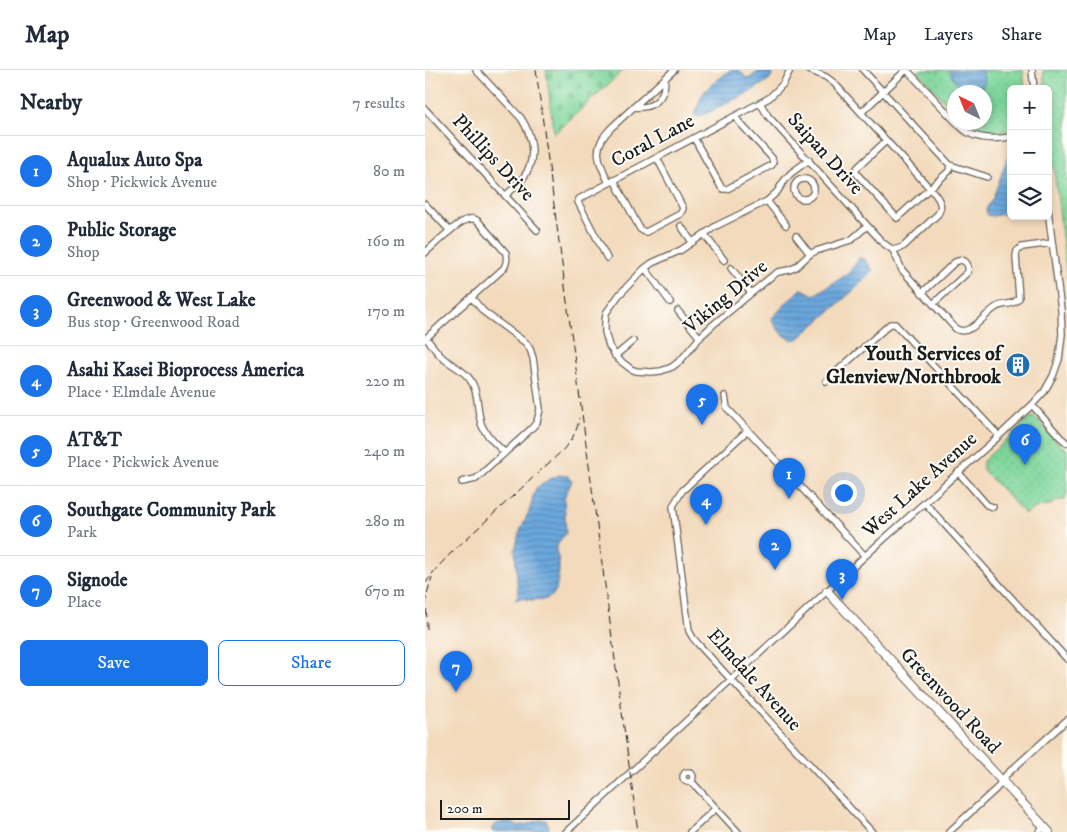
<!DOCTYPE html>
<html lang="en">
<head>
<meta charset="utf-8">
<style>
	:root { --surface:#fff; --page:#f6f6f7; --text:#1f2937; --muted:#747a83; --line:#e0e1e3; --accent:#1a73e8 }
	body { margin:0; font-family:"IM FELL DW Pica",serif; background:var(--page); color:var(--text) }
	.controls { position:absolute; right:15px; top:15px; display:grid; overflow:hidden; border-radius:8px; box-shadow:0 2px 8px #0003 }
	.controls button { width:45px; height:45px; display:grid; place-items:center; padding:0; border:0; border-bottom:1px solid var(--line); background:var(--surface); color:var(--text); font:25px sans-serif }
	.compass { position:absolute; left:522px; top:15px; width:45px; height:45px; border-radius:50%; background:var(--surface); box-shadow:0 2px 8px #0003; rotate:317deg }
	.scale { position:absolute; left:15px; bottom:12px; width:130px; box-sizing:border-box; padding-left:5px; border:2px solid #1c1c1c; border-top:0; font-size:14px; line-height:18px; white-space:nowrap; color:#1c1c1c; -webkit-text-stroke:4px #fdfcf7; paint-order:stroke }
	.you { position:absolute; left:418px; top:422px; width:18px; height:18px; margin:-12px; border:4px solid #fff; border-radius:50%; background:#1a73e8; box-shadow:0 0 0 8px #1a73e833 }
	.badge { display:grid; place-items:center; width:32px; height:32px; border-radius:50%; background:var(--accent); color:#fff; font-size:16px; font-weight:700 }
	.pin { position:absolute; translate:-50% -41px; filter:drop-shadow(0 1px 2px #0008) }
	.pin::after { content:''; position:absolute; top:26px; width:18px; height:15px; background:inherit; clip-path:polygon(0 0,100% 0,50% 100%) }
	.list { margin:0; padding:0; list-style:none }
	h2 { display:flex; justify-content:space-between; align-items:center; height:65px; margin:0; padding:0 20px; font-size:21px }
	h2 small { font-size:16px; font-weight:400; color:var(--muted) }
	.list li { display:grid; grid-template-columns:32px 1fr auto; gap:15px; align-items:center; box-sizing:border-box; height:70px; padding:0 20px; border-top:1px solid var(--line) }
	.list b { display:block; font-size:19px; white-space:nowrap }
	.list p { margin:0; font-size:16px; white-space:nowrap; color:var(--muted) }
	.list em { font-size:16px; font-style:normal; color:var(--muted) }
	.actions { display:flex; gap:10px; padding:15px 20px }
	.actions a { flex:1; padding:11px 0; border:1px solid var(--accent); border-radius:8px; text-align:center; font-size:18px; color:var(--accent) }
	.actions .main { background:var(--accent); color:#fff }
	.icon { flex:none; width:28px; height:28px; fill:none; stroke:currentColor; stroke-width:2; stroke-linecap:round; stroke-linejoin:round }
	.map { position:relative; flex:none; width:642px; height:762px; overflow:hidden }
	header { display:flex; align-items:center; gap:30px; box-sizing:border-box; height:70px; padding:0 25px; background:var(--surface); border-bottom:1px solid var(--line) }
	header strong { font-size:24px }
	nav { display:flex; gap:28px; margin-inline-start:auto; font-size:18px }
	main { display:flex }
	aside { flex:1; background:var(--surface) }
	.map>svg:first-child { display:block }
	.green { fill:url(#green-dots); stroke:#4c785b }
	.cemetery { fill:url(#cemetery-stones); stroke:#4c785b }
	.water { fill:url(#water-rules); stroke:#44627c }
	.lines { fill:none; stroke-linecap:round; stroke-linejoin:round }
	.minor-casing { stroke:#675e54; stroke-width:8 }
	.major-casing { stroke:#675e54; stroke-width:10 }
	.minor { stroke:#fff; stroke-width:5.5 }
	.major { stroke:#fff; stroke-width:8 }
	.rail { stroke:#1c1c1c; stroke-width:1; stroke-dasharray:8 4; stroke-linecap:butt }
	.labels { text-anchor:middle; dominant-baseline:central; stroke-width:4; stroke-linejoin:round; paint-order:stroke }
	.street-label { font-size:20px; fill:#1c1c1c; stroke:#fdfcf7 }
	.poi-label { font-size:20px; font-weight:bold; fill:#1c1c1c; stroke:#fdfcf7; text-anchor:end }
</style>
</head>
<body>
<header>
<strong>Map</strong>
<nav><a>Map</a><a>Layers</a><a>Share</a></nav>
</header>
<main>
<aside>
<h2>Nearby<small>7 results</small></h2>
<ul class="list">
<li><span class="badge">1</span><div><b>Aqualux Auto Spa</b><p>Shop · Pickwick Avenue</p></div><em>80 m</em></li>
<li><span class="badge">2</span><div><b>Public Storage</b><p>Shop</p></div><em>160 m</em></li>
<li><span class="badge">3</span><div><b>Greenwood &amp; West Lake</b><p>Bus stop · Greenwood Road</p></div><em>170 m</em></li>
<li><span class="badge">4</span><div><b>Asahi Kasei Bioprocess America</b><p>Place · Elmdale Avenue</p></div><em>220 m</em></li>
<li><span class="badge">5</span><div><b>AT&amp;T</b><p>Place · Pickwick Avenue</p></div><em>240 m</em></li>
<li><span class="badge">6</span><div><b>Southgate Community Park</b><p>Park</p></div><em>280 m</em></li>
<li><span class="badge">7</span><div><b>Signode</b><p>Place</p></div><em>670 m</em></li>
</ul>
<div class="actions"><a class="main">Save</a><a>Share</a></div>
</aside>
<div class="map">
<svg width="642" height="762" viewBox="0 0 642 762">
	<defs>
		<pattern id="green-dots" width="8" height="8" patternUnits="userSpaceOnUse" patternTransform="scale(1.25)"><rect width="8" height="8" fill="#7cd59a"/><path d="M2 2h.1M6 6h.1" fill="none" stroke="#6bb684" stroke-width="1.8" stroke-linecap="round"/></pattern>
		<pattern id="cemetery-stones" width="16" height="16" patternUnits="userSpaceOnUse" patternTransform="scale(1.25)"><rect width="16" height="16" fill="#7cd59a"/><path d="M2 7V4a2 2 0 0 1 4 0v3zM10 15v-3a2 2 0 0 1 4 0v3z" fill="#6bb684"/></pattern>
		<pattern id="water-rules" width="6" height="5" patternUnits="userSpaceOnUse" patternTransform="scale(1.25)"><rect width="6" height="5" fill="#6ba7dc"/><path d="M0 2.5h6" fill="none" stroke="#5787b2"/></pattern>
	</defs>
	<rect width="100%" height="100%" fill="#fdfcf7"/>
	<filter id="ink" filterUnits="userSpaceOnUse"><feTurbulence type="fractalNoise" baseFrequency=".02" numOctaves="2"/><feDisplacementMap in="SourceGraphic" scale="10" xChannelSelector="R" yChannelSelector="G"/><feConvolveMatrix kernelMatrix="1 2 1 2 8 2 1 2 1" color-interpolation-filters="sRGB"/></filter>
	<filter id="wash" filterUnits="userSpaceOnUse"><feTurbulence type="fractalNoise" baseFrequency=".0096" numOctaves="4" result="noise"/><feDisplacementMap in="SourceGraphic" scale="20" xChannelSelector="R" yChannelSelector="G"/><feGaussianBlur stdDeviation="1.12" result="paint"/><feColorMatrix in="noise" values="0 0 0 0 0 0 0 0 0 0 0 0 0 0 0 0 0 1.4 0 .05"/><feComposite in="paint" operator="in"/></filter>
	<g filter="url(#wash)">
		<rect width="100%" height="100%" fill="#f3dabc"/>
		<path class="green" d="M 492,0 L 598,0 L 600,19 L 586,19 L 586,60 C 568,63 558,60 542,53 L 560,52 L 560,22 L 530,22 L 529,42 Z
			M 618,0 L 642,0 L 642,207 L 623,49 L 623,19 L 620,19 Z
			M 606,347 L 611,348 L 635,375 L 642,380 L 642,423 L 640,430 L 633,430 L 626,435 L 614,436 L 600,444 L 558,400 L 558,391 Z"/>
		<path class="cemetery" d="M 121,0 L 199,0 L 129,64 Z"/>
		<path class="water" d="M 305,0 L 314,0 L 323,9 L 336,0 L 346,0 L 347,7 C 333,19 315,27 298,35 C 289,40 281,44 272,47 L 269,43 C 275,37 273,31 277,25 C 283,16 297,7 305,0 Z
			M 524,0 L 557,0 L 560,13 L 553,21 C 538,25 529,12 524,0 Z
			M 583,86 L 586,86 L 586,143 L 567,146 L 562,145 L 561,139 L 568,128 Z
			M 435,187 L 442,192 L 448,201 L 429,220 L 373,269 C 362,272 349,258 347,248 L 376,218 L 389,225 L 424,203 Z
			M 134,405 L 143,406 L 147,411 L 139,428 L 141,463 L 133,473 L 131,481 L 134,491 L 134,502 L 131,520 L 128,525 L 121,529 L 106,530 L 95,528 L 92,530 L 90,529 L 93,525 L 90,479 L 95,461 L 105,439 L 108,426 L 111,418 L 121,411 Z
			M 114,750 L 121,750 L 124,756 L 123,762 L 68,762 L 68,758 L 71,754 C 80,751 84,750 92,756 L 104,754 Z"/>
	</g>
	<g filter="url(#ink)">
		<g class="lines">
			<defs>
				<path id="minor" d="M 51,0 L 96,48 C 108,66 112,90 98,108 C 93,115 87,120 81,125
					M 384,0 L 401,7 L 409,13 L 510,124 C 515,131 518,136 513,144 L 479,176 L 475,178 L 468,180
					M 438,0 L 525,95 L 562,107
					M 482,0 L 530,51
					M 607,0 L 609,19
					M 335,33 L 343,46 L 458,173 L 468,180
					M 209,37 C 228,39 240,29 240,9
					M 0,39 L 112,160
					M 435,41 L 438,41 L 481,0
					M 531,52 C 535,56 539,61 544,63 C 556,70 573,69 586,67
					M 269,68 L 296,117 L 298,119 L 302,119 L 347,95 L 348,92 L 347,88 L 314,52 L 310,46
					M 461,71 L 433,97 L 431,100 L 431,103 L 472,148 L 524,101 L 525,95
					M 384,90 L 366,103 L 359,111 L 352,122 L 342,131 L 291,156 L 256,180 L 227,193 L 219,199 L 194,225 L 181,243 L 180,253 L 180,262 L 184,276 L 193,289 L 206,299 L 211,301 L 226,302 L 236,301 L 247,297 L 256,290 L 276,266 L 289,254 L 347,206 L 353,202 L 364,200 L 371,197 L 385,184 L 391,181 L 426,170 L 442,156
					M369 119a10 10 0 1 1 20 0a10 10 0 1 1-20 0Z
					M 189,110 L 215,159 L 218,161 L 221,162 L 255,144 L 257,141 L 258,138 L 232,88
					M 184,113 C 173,90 166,78 186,58 L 249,0
					M 342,131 L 361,155
					M 0,134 L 25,161
					M 256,156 L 267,172
					M 279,164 L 299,190
					M 371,166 L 385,184
					M 468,180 L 477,200 L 531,259 C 545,267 559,245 570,238 C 578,232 587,237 594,228 L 591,186 L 592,181 L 597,177 L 627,173
					M 0,183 C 9,175 35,149 45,149 C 49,148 50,149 53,151 L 81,183 C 82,189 82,192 79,198 L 0,269
					M 182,188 L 153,132 L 154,129 L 344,28 L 358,14 L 365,0
					M 220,198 L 245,232
					M 306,198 L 326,223
					M 497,223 L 530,192 L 536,190 C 542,191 544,196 543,202 L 508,234
					M 253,241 L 275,268
					M 1,268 C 7,275 12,283 19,289 C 27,295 38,300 44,308 C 55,322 51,341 57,356 C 62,367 72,375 80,383
					M 190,286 L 208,271
					M 401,311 L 465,254 L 470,254 L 574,366
					M 300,326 L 302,338 L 440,486
					M 607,335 L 635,367 L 642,373
					M 323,360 L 257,421 L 248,436 L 264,561 L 268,568 L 274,575 L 447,762
					M 533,402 L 562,435 L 568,437
					M 37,412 L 51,409 L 106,359 L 112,352 L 115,339 L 108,288 L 105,279 L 101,273 L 59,242 L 46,227
					M 500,433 L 642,589
					M258 707a5 5 0 1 1 10 0a5 5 0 1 1-10 0Z
					M 266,711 L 313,762
					M 141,762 L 440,486 L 574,366 L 607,335 L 619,322 L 628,306 L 634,289 L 637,264 L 636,240 L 623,140
					M 265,762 L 291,738
					M 524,762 L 571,719 L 581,705 L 642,650
					M 614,762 L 619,756"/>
				<path id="major" d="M 402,521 L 624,762"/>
			</defs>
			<use href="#minor" class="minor-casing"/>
			<use href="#major" class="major-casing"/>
			<use href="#minor" class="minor"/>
			<use href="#major" class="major"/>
			<path class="rail" d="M 111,0 L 213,762
				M 0,514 L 10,500 L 27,482 L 137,381 C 146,371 153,361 154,348
				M 2,559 L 1,527 L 7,507"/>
		</g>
	</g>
	<defs>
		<symbol id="building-disc" viewBox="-11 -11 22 22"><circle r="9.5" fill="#1f6fb2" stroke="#fdfcf7"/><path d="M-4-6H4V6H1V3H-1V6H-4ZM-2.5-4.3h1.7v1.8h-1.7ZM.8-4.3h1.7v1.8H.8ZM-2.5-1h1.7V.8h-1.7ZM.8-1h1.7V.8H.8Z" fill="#fff"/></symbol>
	</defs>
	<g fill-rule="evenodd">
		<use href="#building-disc" x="579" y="281" width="28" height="28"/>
	</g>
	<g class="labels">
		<g class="street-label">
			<text transform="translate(228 71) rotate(-28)">Coral Lane</text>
			<text transform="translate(400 84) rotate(48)">Saipan Drive</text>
			<text transform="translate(68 88) rotate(47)">Phillips Drive</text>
			<text transform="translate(301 227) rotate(-40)">Viking Drive</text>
			<text transform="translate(495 415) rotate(-42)">West Lake Avenue</text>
			<text transform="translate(329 610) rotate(48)">Elmdale Avenue</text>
			<text transform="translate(525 631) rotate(47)">Greenwood Road</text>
		</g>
		<g class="poi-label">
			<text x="576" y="284">Youth Services of<tspan x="576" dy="23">Glenview/Northbrook</tspan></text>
		</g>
	</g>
</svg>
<div class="controls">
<button>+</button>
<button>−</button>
<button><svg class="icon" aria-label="layers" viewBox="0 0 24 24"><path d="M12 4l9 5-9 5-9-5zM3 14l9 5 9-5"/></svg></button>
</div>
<svg class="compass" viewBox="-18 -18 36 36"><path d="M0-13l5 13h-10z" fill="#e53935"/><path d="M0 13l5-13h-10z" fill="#747a83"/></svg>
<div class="scale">200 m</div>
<div class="you"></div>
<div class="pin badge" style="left:364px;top:429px">1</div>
<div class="pin badge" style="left:350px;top:500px">2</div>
<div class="pin badge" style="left:417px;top:530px">3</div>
<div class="pin badge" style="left:281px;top:455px">4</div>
<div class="pin badge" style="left:277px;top:355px">5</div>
<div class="pin badge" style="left:600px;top:395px">6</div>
<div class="pin badge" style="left:31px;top:622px">7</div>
</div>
</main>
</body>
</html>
